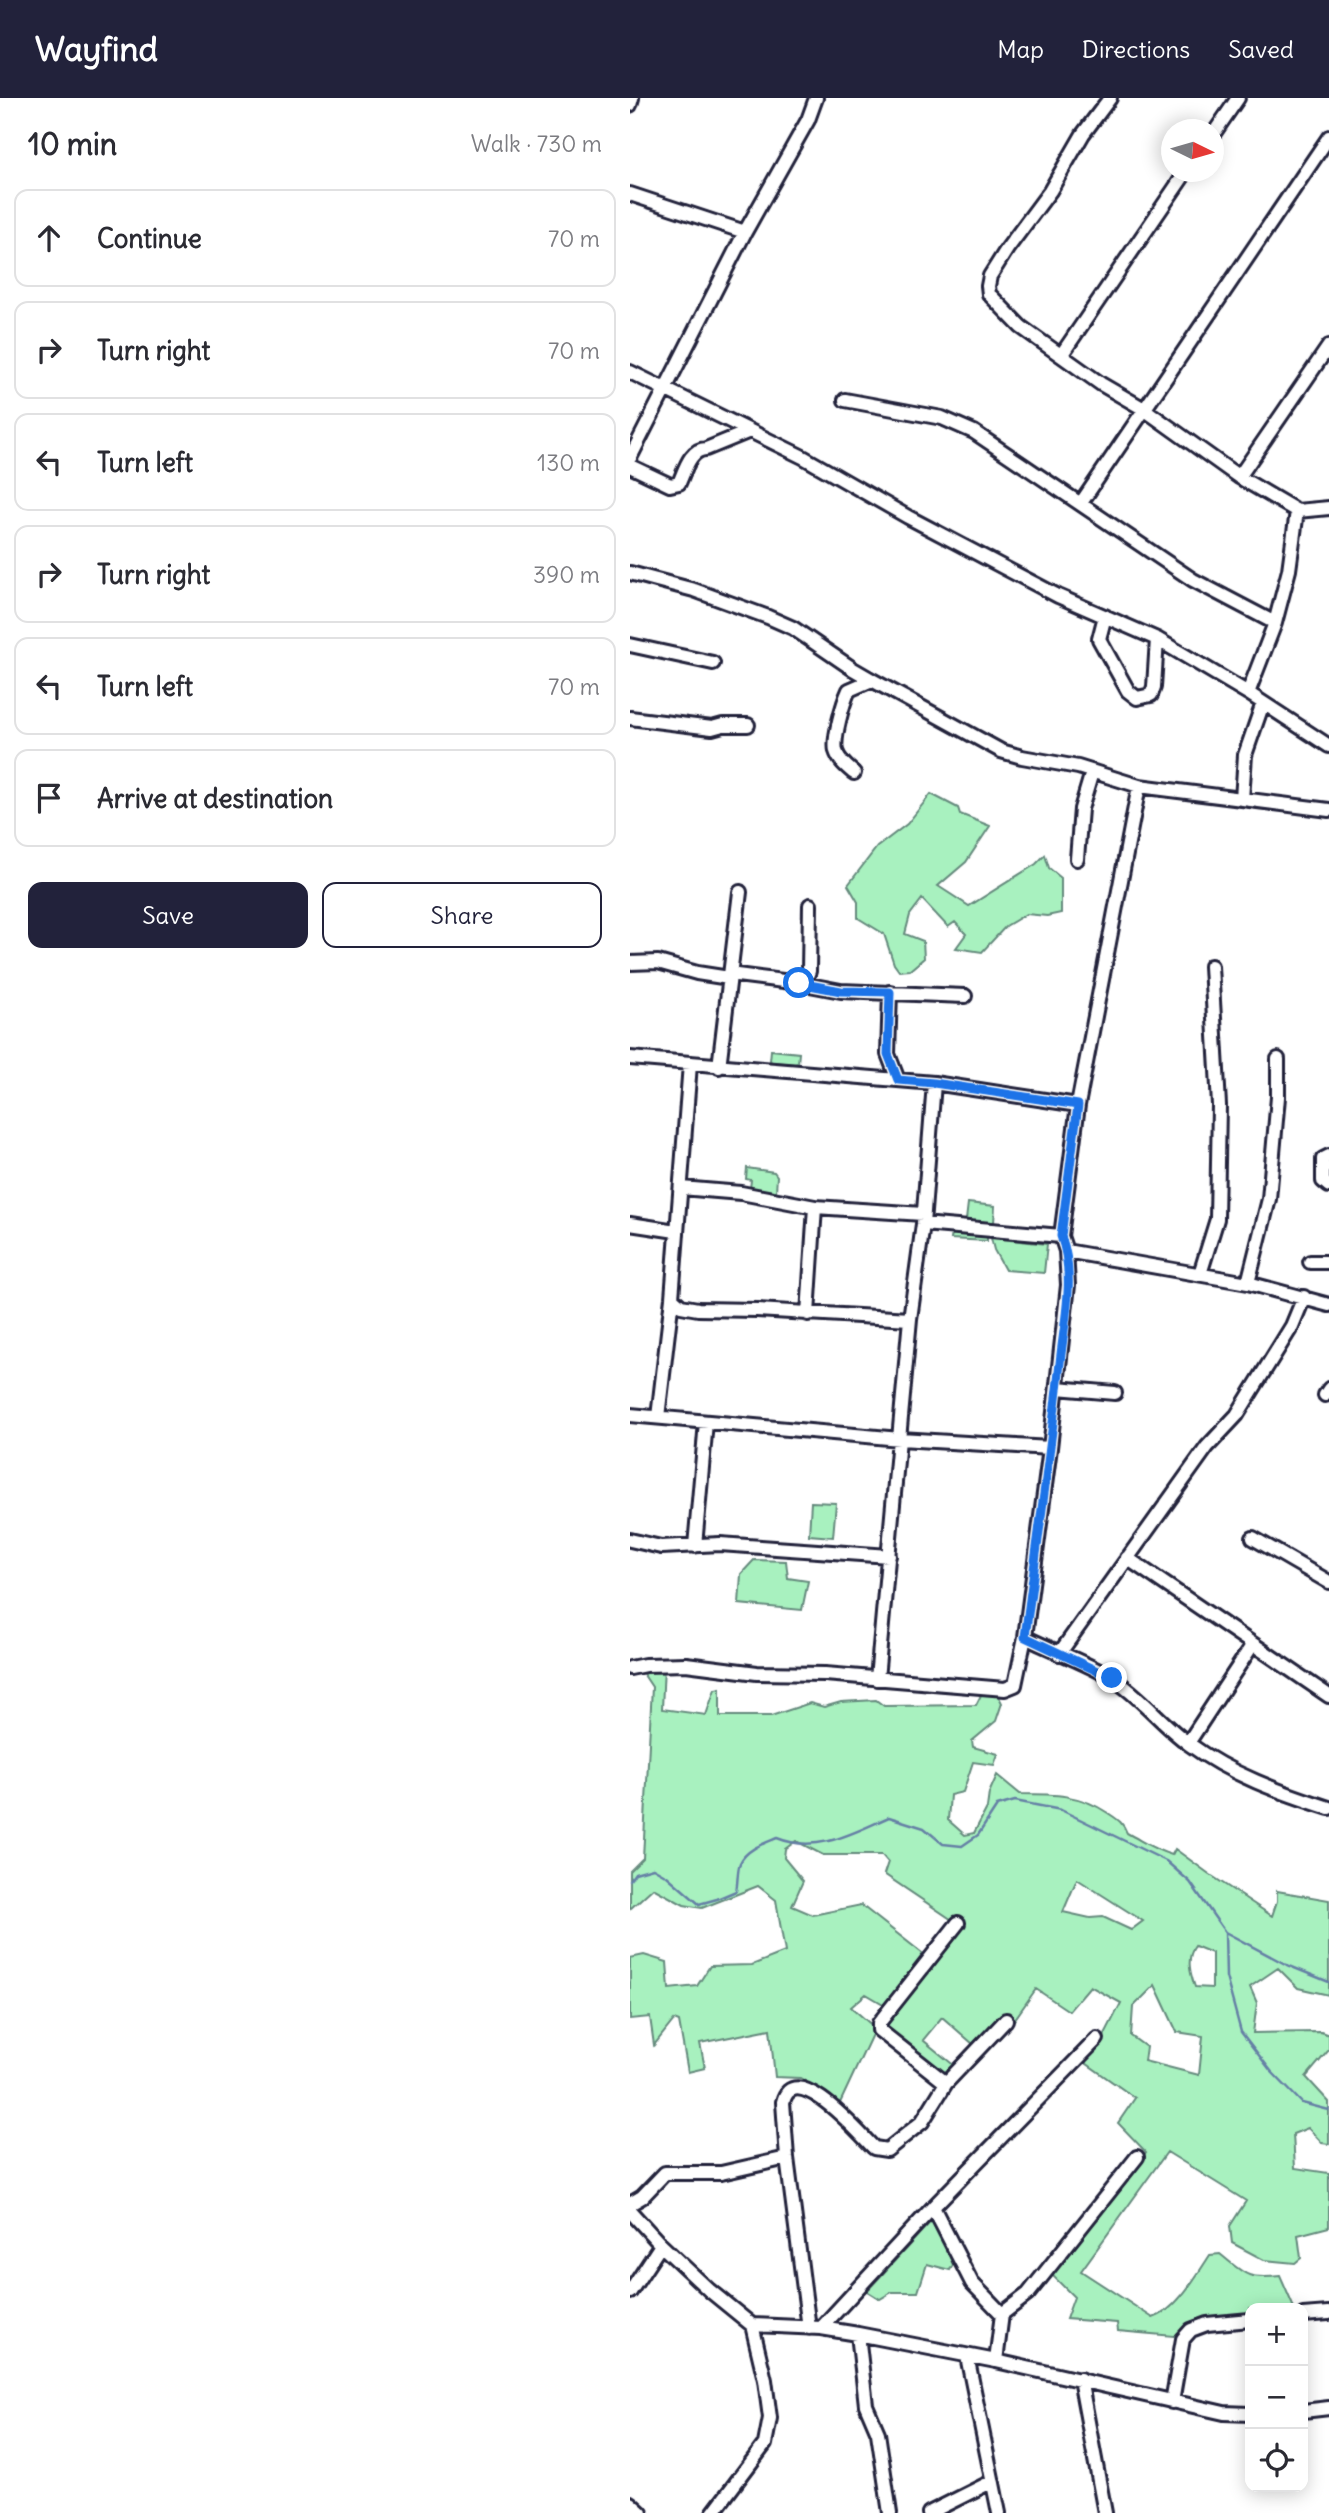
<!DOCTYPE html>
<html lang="en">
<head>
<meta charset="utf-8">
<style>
	:root { --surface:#fff; --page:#f7f7f7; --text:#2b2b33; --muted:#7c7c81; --line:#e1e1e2; --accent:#22223b }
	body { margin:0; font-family:Delius,sans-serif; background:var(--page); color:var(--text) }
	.controls { position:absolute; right:21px; bottom:21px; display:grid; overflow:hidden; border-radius:14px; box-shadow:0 4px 18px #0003 }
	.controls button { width:63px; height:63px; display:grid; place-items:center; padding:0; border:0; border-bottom:2px solid var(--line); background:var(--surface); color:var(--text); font:35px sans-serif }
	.compass { position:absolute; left:531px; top:21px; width:63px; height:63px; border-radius:50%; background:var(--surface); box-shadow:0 4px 18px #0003; rotate:95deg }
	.stop { position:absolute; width:21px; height:21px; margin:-16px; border:5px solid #1a73e8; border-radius:50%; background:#fff }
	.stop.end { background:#1a73e8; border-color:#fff; box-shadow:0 2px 7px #0008 }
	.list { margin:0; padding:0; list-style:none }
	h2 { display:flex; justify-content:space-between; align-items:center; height:91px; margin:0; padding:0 28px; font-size:30px }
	h2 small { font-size:23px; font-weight:400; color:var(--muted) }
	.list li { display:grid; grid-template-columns:46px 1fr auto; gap:21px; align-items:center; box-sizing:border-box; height:98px; margin:0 14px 14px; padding:0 14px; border:2px solid var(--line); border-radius:14px }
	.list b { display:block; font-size:26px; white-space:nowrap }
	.list em { font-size:23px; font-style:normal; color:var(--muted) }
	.actions { display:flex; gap:14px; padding:21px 28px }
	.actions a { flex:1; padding:16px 0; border:2px solid var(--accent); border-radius:14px; text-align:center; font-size:24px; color:var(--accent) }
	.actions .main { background:var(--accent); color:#fff }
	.icon { flex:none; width:38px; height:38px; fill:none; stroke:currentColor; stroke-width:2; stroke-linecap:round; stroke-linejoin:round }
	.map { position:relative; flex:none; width:699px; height:2415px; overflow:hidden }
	header { display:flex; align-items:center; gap:42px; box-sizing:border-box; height:98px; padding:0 35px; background:var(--accent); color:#fff }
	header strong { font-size:33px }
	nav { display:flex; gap:38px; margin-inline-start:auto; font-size:24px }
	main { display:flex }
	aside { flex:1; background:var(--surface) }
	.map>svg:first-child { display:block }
	.green { fill:#a8f1bf; stroke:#658a7d; stroke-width:2; fill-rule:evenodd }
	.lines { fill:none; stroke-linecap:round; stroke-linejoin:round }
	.stream { stroke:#6580a5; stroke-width:2.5 }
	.minor-casing { stroke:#22223b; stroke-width:18 }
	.minor { stroke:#fff; stroke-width:12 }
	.route { stroke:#1a73e8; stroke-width:9 }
</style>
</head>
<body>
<header>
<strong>Wayfind</strong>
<nav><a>Map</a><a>Directions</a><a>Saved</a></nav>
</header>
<main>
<aside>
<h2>10 min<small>Walk · 730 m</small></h2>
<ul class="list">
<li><svg class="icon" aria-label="ahead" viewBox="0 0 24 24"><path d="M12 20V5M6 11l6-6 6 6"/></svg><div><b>Continue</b></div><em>70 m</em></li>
<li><svg class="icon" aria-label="right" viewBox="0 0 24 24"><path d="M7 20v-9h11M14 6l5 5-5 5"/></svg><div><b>Turn right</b></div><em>70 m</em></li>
<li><svg class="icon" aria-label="left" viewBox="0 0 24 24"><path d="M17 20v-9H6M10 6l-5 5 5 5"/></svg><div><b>Turn left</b></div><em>130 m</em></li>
<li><svg class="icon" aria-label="right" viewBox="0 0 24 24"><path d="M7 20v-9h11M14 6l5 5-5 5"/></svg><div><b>Turn right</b></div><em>390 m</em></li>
<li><svg class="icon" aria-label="left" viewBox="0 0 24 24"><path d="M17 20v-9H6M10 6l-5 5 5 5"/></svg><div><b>Turn left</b></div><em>70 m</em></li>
<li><svg class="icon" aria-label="arrive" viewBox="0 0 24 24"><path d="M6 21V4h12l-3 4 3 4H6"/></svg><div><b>Arrive at destination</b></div></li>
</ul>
<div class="actions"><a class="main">Save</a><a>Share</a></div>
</aside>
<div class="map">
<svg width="699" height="2415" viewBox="0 0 699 2415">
	<rect width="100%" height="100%" fill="#fff"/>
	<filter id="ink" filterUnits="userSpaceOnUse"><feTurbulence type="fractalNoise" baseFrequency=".0143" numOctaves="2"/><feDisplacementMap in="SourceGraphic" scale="14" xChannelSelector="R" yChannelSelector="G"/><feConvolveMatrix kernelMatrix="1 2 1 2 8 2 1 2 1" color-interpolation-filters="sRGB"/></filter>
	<g filter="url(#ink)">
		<path class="green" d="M 301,696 L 328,710 L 330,716 L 360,728 L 336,764 L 308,788 L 339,808 L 406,766 L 415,757 L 419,770 L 431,780 L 431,815 L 417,818 L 396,816 L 376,828 L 352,854 L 326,850 L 336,836 L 325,824 L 318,829 L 292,801 L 280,817 L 275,836 L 293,843 L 294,860 L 280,872 L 269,873 L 264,866 L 254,836 L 228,820 L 228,804 L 218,787 L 247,749 L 277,726 Z
			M 141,952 L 169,955 L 168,965 L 165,966 L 142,964 L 140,963 Z
			M 117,1070 L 144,1074 L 147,1078 L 146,1094 L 120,1091 L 121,1082 L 116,1081 Z
			M 338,1105 L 365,1108 L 364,1125 L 336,1122 Z
			M 322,1135 L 357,1139 L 357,1143 L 321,1141 Z
			M 361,1140 L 417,1146 L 414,1175 L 375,1172 L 364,1152 Z
			M 181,1404 L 206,1405 L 203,1439 L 179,1437 Z
			M 124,1462 L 156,1463 L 158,1480 L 178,1483 L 172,1512 L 109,1506 L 111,1476 Z
			M 34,1567 L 32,1611 L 76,1617 L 85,1591 L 90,1590 L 90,1618 L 141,1618 L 180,1605 L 194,1609 L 211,1604 L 246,1602 L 254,1608 L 346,1607 L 352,1595 L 368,1597 L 372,1605 L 366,1623 L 342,1643 L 343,1649 L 368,1656 L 364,1667 L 343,1664 L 333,1694 L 320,1697 L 318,1722 L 335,1737 L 344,1735 L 357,1710 L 359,1695 L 367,1677 L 390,1696 C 423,1696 450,1696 478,1715 C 487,1721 493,1724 497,1735 C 514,1744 522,1751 542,1757 L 545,1751 L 582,1778 L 642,1818 L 647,1803 L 647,1793 L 699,1802 L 699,1897 L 668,1890 L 648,1870 L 620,1889 L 627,1905 L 623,1935 L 691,1934 L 699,1937 L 699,1952 L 676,1979 L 699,2004 L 699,2046 L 692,2045 L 678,2030 L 663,2036 L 665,2070 L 699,2075 L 699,2129 L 668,2137 L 671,2160 L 665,2165 L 634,2162 L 602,2145 L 600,2128 L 616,2103 L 537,2054 L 451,2173 L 523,2220 C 546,2213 567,2177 580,2157 L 590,2156 C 615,2176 616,2182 650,2178 L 664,2210 L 620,2210 L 620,2216 L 566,2222 L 544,2238 L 488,2233 L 487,2225 L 436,2221 L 444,2199 L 422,2177 L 516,2054 L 488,2025 L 505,2000 L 453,1963 L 472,1942 L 491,1905 L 460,1888 L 439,1913 L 406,1891 L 380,1928 L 343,1946 L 312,1919 L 293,1942 L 326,1969 L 318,1978 L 253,1931 L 252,1924 L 331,1828 L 254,1776 L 258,1764 L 252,1757 L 193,1757 L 166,1743 L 155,1751 L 154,1760 L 173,1783 L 162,1808 L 183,1817 L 231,1807 L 297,1859 L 255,1907 L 236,1896 L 221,1909 L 245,1930 L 210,2005 L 170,1980 L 145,1979 L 140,1931 L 70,1945 L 75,1970 L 58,1974 L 49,1924 L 44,1922 L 24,1947 L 20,1919 L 0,1921 L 0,1860 L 14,1857 L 37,1864 L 39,1891 L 67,1888 L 80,1868 L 122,1867 L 155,1854 L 146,1802 L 128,1788 L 72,1810 L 54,1807 L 23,1790 L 0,1811 L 0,1773 L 13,1760 L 22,1589 L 10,1571 ZM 447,1781 L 513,1823 L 501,1832 L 473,1819 L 460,1820 L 433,1814 ZM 565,1848 L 582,1855 L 582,1890 L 565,1889 C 560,1875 556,1860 565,1848 ZM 525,1887 L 547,1934 L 573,1938 L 569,1977 L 514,1963 L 516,1949 L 501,1938 L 503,1909 Z
			M 305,2119 L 323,2167 L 320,2172 L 297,2166 L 288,2194 L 262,2194 L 250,2201 L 237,2193 Z"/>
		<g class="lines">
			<path class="stream" d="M 0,1782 L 5,1775 L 23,1770 L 37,1778 L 69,1806 L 87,1801 L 106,1793 C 108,1785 107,1772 110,1765 C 116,1751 135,1745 147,1740 C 187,1756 223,1735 259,1719 L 294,1730 L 313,1746 L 332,1748 L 348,1737 L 367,1708 L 385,1703 L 431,1712 L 536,1763 L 560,1784 L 595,1834 L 596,1879 L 611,1934 L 641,1973 L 672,2005 L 699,2012
				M 595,1834 L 657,1867 L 699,1884"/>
			<defs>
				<path id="minor" d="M 480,0 L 453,36 L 420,93 L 377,151 L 360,178 L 358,188 L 359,196 L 391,229 L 471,286 L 514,311 L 609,379 L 667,413 L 699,410
					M 0,7 L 2,0
					M 584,35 L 608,0
					M 0,96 L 115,134
					M 432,256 L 556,74
					M 0,274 L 173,359 L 278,419 L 428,498 L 527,541 L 618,595 L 699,648
					M 215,302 L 312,320 L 344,334 L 563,482 L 645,525
					M 0,360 L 115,134 L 178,22 L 186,0
					M 0,368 L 40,387 L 49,385 C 55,372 60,351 76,351 L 120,333
					M 609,379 L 699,248
					M 451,405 L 699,39
					M 0,475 L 64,492 L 138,519 L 163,530 L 223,571 L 242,582
					M 475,518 L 469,541 L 498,593 L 507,600 L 521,597 L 524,589 L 527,541
					M 0,547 L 83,565
					M 618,595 L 645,525 L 659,472 L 667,413
					M 0,620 L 82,630 L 93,627 L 118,627
					M 224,675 C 217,669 209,663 206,653 C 203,640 213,605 219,592 L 242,582 L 371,653 L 392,659 L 448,669 L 509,688
					M 612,701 L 615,657 L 633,605
					M 447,761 L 451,711 L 462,674
					M 0,865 L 28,864 L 67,875 L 99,880
					M 99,876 L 169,885 L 176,881 L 179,873 L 180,807
					M 169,885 L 211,893 L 335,898
					M 260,894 L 258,956 L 268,982
					M 0,960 L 304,985 L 448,1007 L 509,688 L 699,712
					M 89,969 L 110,794
					M 699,1058 L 693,1061 L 693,1083 L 699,1088
					M 51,1090 L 111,1095 L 185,1109 L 293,1116
					M 0,1126 L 46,1133
					M 293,1126 L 431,1138
					M 436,1153 L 618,1185 L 699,1207
					M 680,1164 L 699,1164
					M 570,1176 L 587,1121 L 589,1007 L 581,868
					M 618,1185 L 639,1101 L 648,999 L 648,961
					M 42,1200 L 51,1208 L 68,1211 L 127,1212 L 280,1221
					M 178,1216 L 185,1109
					M 427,1290 L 485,1295
					M 695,1297 L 699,1291
					M 0,1317 L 270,1341 L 420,1350
					M 28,1319 L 42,1200 L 60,966
					M 623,1440 L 699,1484
					M 0,1442 L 31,1449 L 90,1446 L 259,1458
					M 65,1448 L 76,1324
					M 497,1460 L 699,1598
					M 395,1539 C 423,1553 455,1564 482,1580 C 511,1598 531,1626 559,1646 C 601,1677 650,1694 699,1710
					M 429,1556 L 577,1349 L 607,1317 L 662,1228 L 674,1199
					M 0,1570 L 15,1567 L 56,1566 L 127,1575 L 195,1576 L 375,1591 L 385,1587 L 395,1539 L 420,1350 L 438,1187 L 436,1153 L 431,1138 L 448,1007
					M 247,1581 L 280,1221 L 293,1126 L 304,985
					M 558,1645 L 623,1546
					M 316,1985 L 249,1932 L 249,1925 L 328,1825
					M 0,2106 L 12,2099 L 35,2075 L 91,2075 L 157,2060
					M 303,2109 L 342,2185 L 372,2216 L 398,2196 L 507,2059
					M 0,2113 L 31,2147 L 79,2192 L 122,2227 L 135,2282 L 140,2320 L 135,2346 L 83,2415
					M 0,2194 L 31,2147
					M 673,2217 L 699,2215
					M 122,2227 L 191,2230 L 228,2236 L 366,2263 L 594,2315 L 620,2316
					M 179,2230 L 157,2060 L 153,2004 C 164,1959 231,2037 244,2050 L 257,2052 L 292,2024 L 316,1985 L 376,1922
					M 191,2230 L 303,2109 L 467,1941
					M 228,2236 L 236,2307 L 248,2335 L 260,2415
					M 337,2258 L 369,2415
					M 366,2263 L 372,2216
					M 450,2281 L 475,2415
					M 542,2304 L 553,2241 L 561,2232 L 577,2226 L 620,2222
					M 673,2313 L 699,2310
					M 0,2405 L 11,2415
					M 299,2415 L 361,2384"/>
			</defs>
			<use href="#minor" class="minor-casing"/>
			<use href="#minor" class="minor"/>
		</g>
	</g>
	<g class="lines" filter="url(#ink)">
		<path class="route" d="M 169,885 L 211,893 L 260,894 L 258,956 L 268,982 L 304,985 L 448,1007 L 431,1138 C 446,1178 434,1224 430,1265 C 420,1356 407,1448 395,1539 L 482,1580"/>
	</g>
</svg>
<div class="controls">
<button>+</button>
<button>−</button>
<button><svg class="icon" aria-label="locate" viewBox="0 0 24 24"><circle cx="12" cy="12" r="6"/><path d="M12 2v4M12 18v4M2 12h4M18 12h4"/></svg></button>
</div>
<svg class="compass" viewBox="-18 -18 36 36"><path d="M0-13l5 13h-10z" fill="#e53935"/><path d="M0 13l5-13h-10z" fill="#7c7c81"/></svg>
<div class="stop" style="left:169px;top:885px"></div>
<div class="stop end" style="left:482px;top:1580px"></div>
</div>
</main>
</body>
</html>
